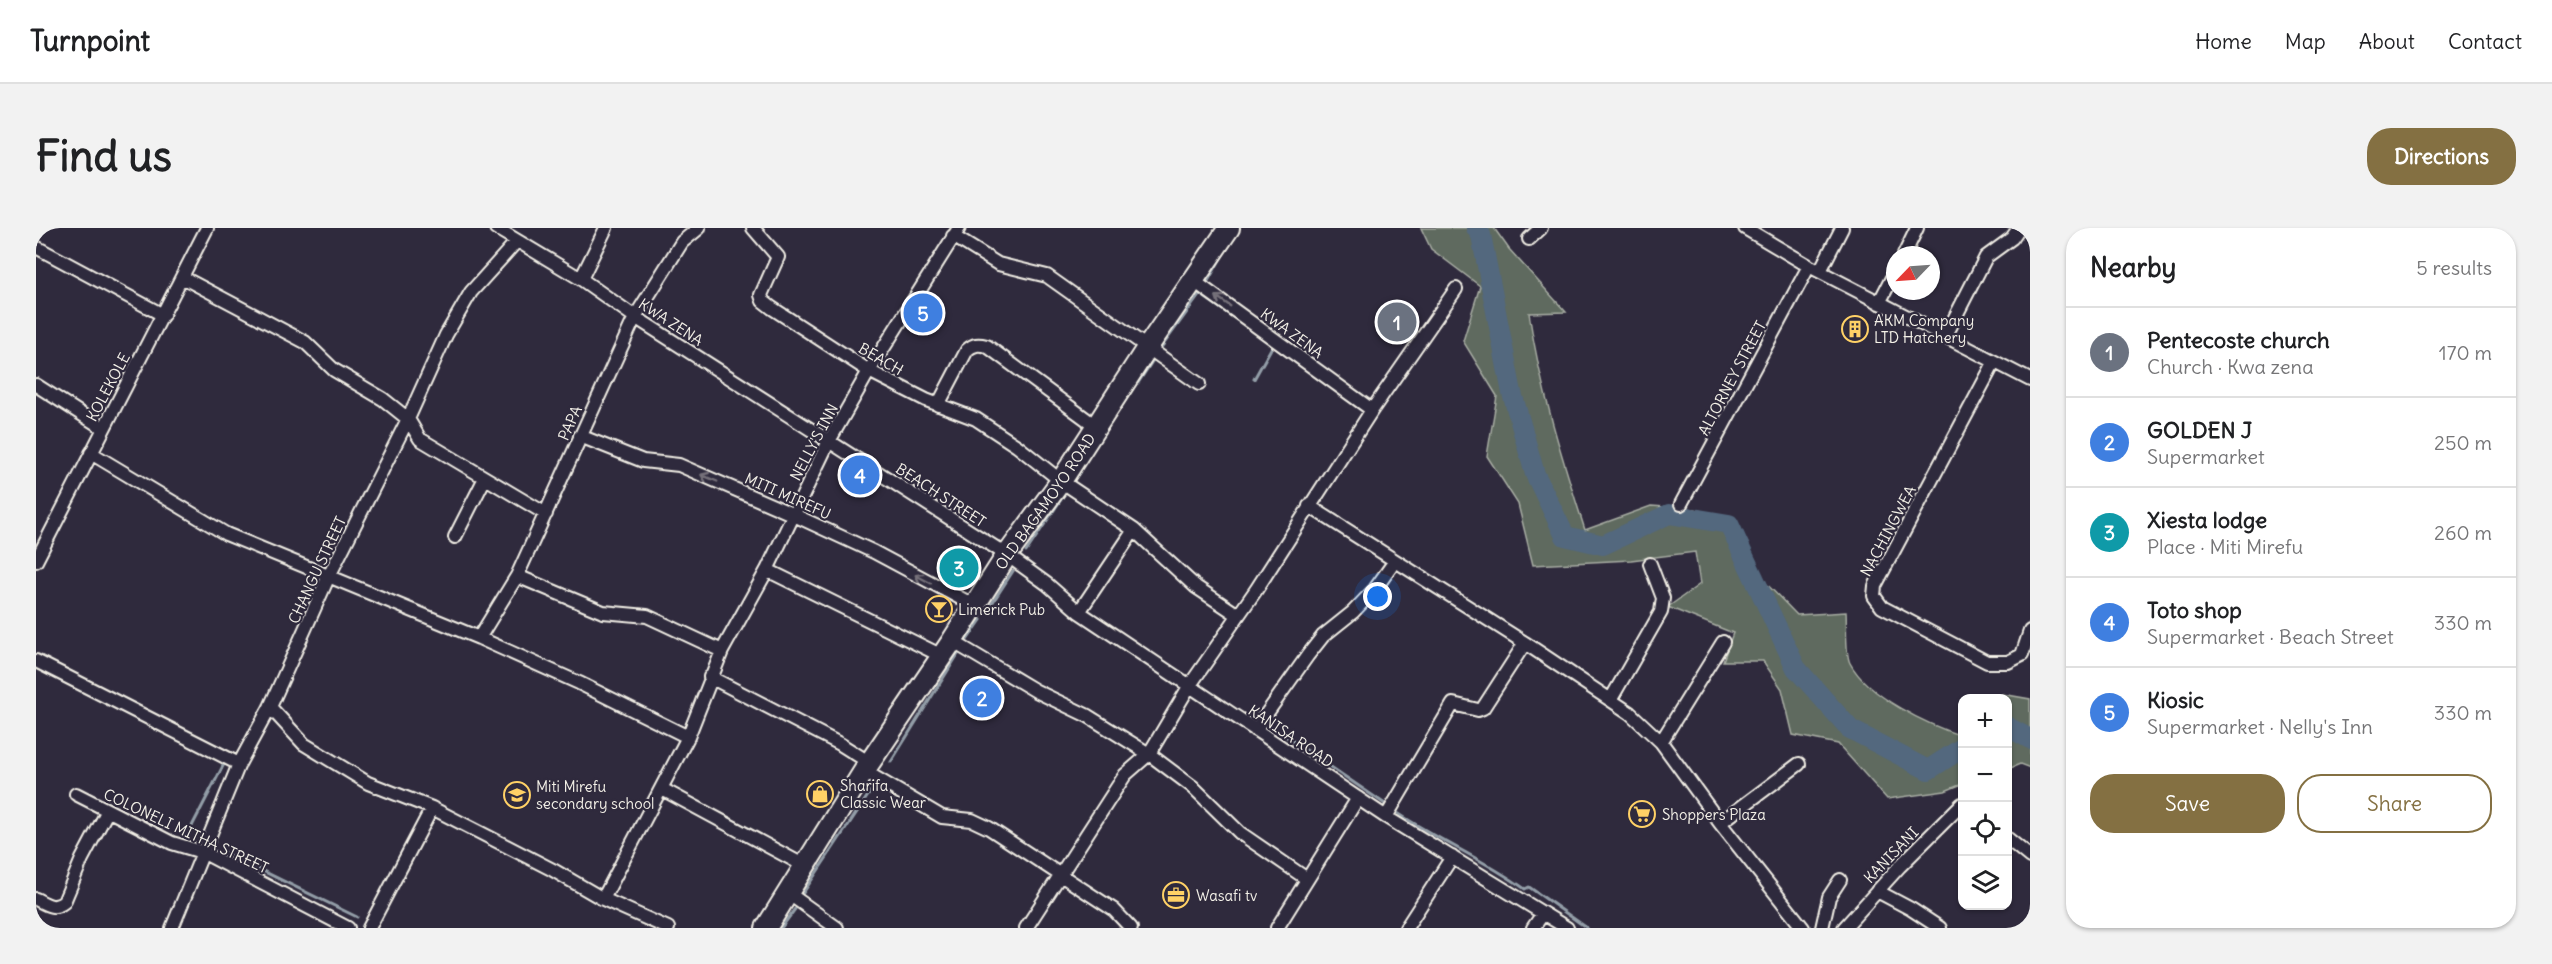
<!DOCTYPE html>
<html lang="en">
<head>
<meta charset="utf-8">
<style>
	:root { --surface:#fff; --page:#f2f2f2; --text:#202124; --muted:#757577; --line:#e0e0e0; --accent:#847042 }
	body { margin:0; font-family:Delius,sans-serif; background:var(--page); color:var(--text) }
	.controls { position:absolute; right:18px; bottom:18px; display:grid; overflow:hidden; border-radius:12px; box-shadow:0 2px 4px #0004 }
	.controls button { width:54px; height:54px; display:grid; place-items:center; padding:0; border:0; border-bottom:2px solid var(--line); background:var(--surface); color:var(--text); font:30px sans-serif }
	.compass { position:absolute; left:1850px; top:18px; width:54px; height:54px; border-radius:50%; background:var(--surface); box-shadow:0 2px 4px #0004; rotate:245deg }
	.you { position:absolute; left:1342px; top:369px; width:21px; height:21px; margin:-15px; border:4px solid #fff; border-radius:50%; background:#1a73e8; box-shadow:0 0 0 9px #1a73e833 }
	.badge { display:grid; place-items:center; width:39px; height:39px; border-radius:50%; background:var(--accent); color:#fff; font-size:20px; font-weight:700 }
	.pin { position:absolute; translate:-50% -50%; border:3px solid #fff; box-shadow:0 2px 6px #0006 }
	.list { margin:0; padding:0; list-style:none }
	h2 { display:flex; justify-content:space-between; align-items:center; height:78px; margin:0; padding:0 24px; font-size:26px }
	h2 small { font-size:20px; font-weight:400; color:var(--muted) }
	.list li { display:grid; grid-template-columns:39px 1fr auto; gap:18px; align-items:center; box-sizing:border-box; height:90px; padding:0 24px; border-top:2px solid var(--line) }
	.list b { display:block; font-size:22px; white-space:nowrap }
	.list p { margin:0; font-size:20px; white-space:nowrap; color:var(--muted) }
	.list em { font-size:20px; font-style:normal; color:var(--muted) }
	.actions { display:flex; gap:12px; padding:18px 24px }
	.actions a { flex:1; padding:14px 0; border:2px solid var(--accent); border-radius:24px; text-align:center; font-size:21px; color:var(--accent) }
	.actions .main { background:var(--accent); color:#fff }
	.icon { flex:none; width:33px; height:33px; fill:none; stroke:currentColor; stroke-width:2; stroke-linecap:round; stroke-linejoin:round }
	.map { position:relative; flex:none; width:1994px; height:700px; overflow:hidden; border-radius:24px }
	header { display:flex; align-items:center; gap:36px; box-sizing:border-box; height:84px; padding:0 30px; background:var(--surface); border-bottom:2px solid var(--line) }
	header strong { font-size:28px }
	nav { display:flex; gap:33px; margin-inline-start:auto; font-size:21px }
	.intro { display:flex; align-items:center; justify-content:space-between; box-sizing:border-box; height:144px; padding:0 36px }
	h1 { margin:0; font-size:42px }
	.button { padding:15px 27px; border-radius:24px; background:var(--accent); color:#fff; font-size:21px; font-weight:700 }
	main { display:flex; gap:36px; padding:0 36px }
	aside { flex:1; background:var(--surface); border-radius:24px; box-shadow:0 2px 4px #0004 }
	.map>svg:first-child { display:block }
	.green { fill:#5e6a5f; stroke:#a9aea4; stroke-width:1.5 }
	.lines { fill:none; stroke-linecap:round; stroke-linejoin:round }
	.stream { stroke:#939ea8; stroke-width:3 }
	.river { stroke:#52677e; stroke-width:20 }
	.street-casing { stroke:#f4f1e8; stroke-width:16 }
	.primary-casing { stroke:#f4f1e8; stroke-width:24 }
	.street { stroke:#2f2a3d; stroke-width:12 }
	.primary { stroke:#2f2a3d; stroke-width:20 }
	.oneway { stroke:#747079 }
	.labels { text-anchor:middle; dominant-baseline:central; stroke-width:4.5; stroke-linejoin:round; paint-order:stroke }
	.poi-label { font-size:15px; fill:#f4f1e8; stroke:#2f2a3d; text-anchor:start }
	.street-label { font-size:15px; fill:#f4f1e8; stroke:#2f2a3d }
</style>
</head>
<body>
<header>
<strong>Turnpoint</strong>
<nav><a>Home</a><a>Map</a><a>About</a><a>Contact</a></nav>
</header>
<div class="intro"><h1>Find us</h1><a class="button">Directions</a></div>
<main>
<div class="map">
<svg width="1994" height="700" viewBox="0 0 1994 700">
	<rect width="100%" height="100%" fill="#2f2a3d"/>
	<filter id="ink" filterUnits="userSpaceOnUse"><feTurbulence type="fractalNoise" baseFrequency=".0167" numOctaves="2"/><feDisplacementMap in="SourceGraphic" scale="12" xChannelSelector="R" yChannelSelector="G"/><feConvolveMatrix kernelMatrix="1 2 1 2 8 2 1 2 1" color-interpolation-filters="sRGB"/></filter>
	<g filter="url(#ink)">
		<path class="green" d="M 1385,0 L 1458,0 L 1473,21 L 1530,84 L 1493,85 C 1504,160 1526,230 1549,302 L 1615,278 L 1659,281 L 1693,291 L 1717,342 L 1761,387 L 1810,384 C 1811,395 1809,426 1814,435 C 1832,469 1892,497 1926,508 L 1926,556 L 1909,563 L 1851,571 L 1802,516 L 1757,507 L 1746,461 L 1727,433 L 1687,433 L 1697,405 L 1632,379 L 1664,356 L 1659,324 L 1595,332 L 1497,337 L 1482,276 L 1451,228 L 1461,168 L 1427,113 L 1444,58 L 1395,21 Z
			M 1966,466 L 1994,471 L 1994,540 L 1984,536 L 1972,541 L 1972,470 L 1962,470 Z"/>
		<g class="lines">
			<path class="stream" d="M 1172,53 L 1189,23
				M 1124,121 L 1164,66 L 1217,103
				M 1218,151 L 1237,117
				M 1102,155 L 1117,132
				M 1068,204 L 1093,167
				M 1036,255 L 1043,245
				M 990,324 L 1032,261
				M 953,380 L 977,343
				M 927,418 L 945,392
				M 106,493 L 115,498
				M 1229,494 L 1352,578
				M 855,534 L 924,423
				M 1357,582 C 1399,611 1448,631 1489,661 L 1493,659 L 1551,700
				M 154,602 L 189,534 L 187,533
				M 186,623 L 321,689
				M 767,665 L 841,554
				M 745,700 L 759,681"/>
			<path class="river" d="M 1440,0 L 1445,7 L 1476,165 L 1499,246 L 1529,308 L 1567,317 L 1633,286 L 1693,296 L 1760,440 L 1814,501 L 1892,542 L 1926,520
				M 1972,499 L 1994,511"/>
			<defs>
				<path id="street" d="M 460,0 L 545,51 L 599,89 L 971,327 L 1011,356 L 1043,384 L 1350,589 L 1531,700
					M 717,0 L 742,29 L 725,67 L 727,73 L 736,80 L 833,143 L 890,172 L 940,191 L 981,218 L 1025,253 L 1098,302 L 1160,359 L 1202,387
					M 1709,0 L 1773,38 L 1994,152
					M 917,8 L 962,36 L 1011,48 L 1163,156
					M 1493,11 L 1505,0
					M 0,19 L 127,87
					M 1868,27 L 1881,0
					M 1784,43 L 1806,0
					M 146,49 L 269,114 L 298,142 L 347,171 L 372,191 L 384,211 L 510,286
					M 545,51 L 570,0
					M 1158,53 L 1336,182
					M 1843,75 L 1859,44
					M 1909,109 L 1950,29 L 1976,10 L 1983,0
					M 1958,135 L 1839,358 L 1838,368 L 1846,379 L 1951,434 L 1972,434 L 1986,427 L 1994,403
					M 0,157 L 67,200
					M 902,177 L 931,122 C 938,116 942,116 951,118 L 1061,199
					M 544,208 L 607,233 L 643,237 L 758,287 L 838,324 L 939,378
					M 55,225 L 190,306 L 443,410 L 543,455 L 652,509
					M 1645,276 L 1773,38
					M 1273,278 L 1489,415 L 1594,485 L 1625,514 L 1684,595 L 1767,700
					M 419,309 L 449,250
					M 0,333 L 171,0
					M 731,342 L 906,428
					M 481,348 L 567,384 L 611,388 L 686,423
					M 1043,384 L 1098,302
					M 443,410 L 481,348 L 599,89 L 646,14 L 663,0
					M 916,413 L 1000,463 L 1052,488 L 1113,526 L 1157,559 L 1204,605 L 1271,651
					M 0,433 L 203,536
					M 674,449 L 804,516 L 834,535
					M 1575,471 L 1625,384 L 1627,370 L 1614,336
					M 234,479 L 268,516 L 332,555 L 396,580 L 517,642 L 567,671 L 632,700
					M 1219,502 L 1272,427 L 1287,408 L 1317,384 L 1339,361 L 1359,333
					M 1625,514 L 1687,414
					M 828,543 L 906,589 L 936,592 L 953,600 L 1078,682 L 1095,700
					M 626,561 L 769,638
					M 40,566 L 136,615 L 166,624 L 312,700
					M 1350,589 L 1417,476 L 1442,482 L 1447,480 L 1489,415
					M 1684,595 L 1763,536
					M 1972,611 L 1994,629
					M 1841,663 L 1875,681 L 1904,700
					M 752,665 L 801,700
					M 0,671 C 11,677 18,682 28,674 L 46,631 L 71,584
					M 567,671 L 652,509 L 686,423 L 731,342 L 793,213 L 833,143 L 923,0
					M 136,700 L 203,536 L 234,479 L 292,350 L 372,191 L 410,107 L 435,64 L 481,13
					M 333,700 L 396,580
					M 990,700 L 1089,547 L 1113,526 L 1154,457 L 1220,362 L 1336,182 L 1420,61
					M 1241,700 L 1322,570
					M 1370,700 L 1416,629
					M 1497,700 L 1506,687
					M 1786,700 L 1793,669 L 1804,652
					M 1808,700 L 1864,638 L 1926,576"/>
				<g id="primary">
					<path id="s1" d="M 730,700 L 828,543 L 916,413 L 971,327 L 1025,253 L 1111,120 L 1193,0"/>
				</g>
			</defs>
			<use href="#street" class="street-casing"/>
			<use href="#primary" class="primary-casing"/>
			<use href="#street" class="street"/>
			<use href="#primary" class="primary"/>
		</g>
		<defs><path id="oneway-shaft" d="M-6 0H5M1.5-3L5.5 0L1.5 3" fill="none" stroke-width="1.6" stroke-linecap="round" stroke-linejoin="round" transform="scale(1.5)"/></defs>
		<g class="oneway">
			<use href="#oneway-shaft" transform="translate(1187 73) rotate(-145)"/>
			<use href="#oneway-shaft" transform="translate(673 250) rotate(-157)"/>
			<use href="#oneway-shaft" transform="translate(887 351) rotate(-152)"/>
		</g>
	</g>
	<defs>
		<symbol id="building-ring" viewBox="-11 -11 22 22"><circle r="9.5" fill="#2f2a3d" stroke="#ffd166" stroke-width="1.5"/><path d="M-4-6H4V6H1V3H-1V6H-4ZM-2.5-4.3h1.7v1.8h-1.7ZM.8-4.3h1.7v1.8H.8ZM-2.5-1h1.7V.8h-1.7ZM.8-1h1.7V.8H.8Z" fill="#ffd166"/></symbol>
		<symbol id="bar-ring" viewBox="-11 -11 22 22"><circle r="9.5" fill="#2f2a3d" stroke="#ffd166" stroke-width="1.5"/><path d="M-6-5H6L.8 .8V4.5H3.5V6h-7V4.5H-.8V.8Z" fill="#ffd166"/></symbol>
		<symbol id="shop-ring" viewBox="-11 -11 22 22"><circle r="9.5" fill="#2f2a3d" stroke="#ffd166" stroke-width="1.5"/><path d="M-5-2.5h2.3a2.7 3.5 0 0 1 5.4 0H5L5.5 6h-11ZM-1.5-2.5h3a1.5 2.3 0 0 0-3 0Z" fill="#ffd166"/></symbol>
		<symbol id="school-ring" viewBox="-11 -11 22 22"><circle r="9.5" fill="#2f2a3d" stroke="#ffd166" stroke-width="1.5"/><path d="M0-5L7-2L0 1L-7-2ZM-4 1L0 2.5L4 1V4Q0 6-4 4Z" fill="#ffd166"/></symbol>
		<symbol id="supermarket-ring" viewBox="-11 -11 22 22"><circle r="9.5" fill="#2f2a3d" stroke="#ffd166" stroke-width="1.5"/><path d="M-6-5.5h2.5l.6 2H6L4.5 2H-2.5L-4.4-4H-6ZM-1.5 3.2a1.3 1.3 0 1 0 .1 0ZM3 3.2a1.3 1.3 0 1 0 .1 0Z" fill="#ffd166"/></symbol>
		<symbol id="office-ring" viewBox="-11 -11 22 22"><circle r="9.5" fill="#2f2a3d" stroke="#ffd166" stroke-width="1.5"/><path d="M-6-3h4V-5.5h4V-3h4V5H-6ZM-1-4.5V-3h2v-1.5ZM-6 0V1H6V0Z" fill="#ffd166"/></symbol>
	</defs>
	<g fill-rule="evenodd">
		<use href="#building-ring" x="1804" y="86" width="30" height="30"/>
		<use href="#bar-ring" x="888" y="366" width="30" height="30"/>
		<use href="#shop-ring" x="769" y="551" width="30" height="30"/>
		<use href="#school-ring" x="466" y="552" width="30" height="30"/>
		<use href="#supermarket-ring" x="1591" y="571" width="30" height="30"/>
		<use href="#office-ring" x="1125" y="652" width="30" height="30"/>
	</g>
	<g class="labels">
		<g class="poi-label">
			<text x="1838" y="92">AKM Company<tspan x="1838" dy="17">LTD Hatchery</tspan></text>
			<text x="922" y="381">Limerick Pub</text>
			<text x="804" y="557">Sharifa<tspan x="804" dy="17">Classic Wear</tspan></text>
			<text x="500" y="558">Miti Mirefu<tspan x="500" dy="17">secondary school</tspan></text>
			<text x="1626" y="586">Shoppers Plaza</text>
			<text x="1160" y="667">Wasafi tv</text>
		</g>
		<g class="street-label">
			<text transform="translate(635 94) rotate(33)">KWA ZENA</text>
			<text transform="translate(1256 105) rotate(36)">KWA ZENA</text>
			<text transform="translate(845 131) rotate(30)">BEACH</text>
			<text transform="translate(1696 150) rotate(-62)">ALTORNEY STREET</text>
			<text transform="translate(72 159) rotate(-62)">KOLEKOLE</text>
			<text transform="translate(534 195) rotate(-66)">PAPA</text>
			<text transform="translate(778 214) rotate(-62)">NELLY'S INN</text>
			<text transform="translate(905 267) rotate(33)">BEACH STREET</text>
			<text transform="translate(752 268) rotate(24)">MITI MIREFU</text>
			<text stroke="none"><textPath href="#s1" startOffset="510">OLD BAGAMOYO ROAD</textPath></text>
			<text transform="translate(1852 303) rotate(-62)">NACHINGWEA</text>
			<text transform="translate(281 342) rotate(-65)">CHANGU STREET</text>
			<text transform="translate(1255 508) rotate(34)">KANISA ROAD</text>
			<text transform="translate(150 603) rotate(25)">COLONELI MITHA STREET</text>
			<text transform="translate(1855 627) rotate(-46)">KANISANI</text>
		</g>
	</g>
</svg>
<div class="controls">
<button>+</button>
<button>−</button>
<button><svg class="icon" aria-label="locate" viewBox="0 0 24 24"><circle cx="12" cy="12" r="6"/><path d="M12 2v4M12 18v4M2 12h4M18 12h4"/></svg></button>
<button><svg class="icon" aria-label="layers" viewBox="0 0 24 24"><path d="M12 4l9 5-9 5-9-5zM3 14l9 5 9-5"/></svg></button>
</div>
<svg class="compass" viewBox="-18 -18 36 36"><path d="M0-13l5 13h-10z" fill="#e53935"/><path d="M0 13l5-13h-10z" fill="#757577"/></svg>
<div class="you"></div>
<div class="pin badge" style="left:1361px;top:94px;background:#6b7280">1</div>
<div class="pin badge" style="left:946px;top:470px;background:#3f7fe0">2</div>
<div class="pin badge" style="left:923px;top:340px;background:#0f9aa8">3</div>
<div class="pin badge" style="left:824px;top:247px;background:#3f7fe0">4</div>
<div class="pin badge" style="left:887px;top:85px;background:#3f7fe0">5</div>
</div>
<aside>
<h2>Nearby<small>5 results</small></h2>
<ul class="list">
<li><span class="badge" style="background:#6b7280">1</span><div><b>Pentecoste church</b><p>Church · Kwa zena</p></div><em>170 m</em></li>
<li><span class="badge" style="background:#3f7fe0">2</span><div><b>GOLDEN J</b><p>Supermarket</p></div><em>250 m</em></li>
<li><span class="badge" style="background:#0f9aa8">3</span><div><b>Xiesta lodge</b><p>Place · Miti Mirefu</p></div><em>260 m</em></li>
<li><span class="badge" style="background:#3f7fe0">4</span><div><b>Toto shop</b><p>Supermarket · Beach Street</p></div><em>330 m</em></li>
<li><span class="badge" style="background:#3f7fe0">5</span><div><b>Kiosic</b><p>Supermarket · Nelly's Inn</p></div><em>330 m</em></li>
</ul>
<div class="actions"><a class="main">Save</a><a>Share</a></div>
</aside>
</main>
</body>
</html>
